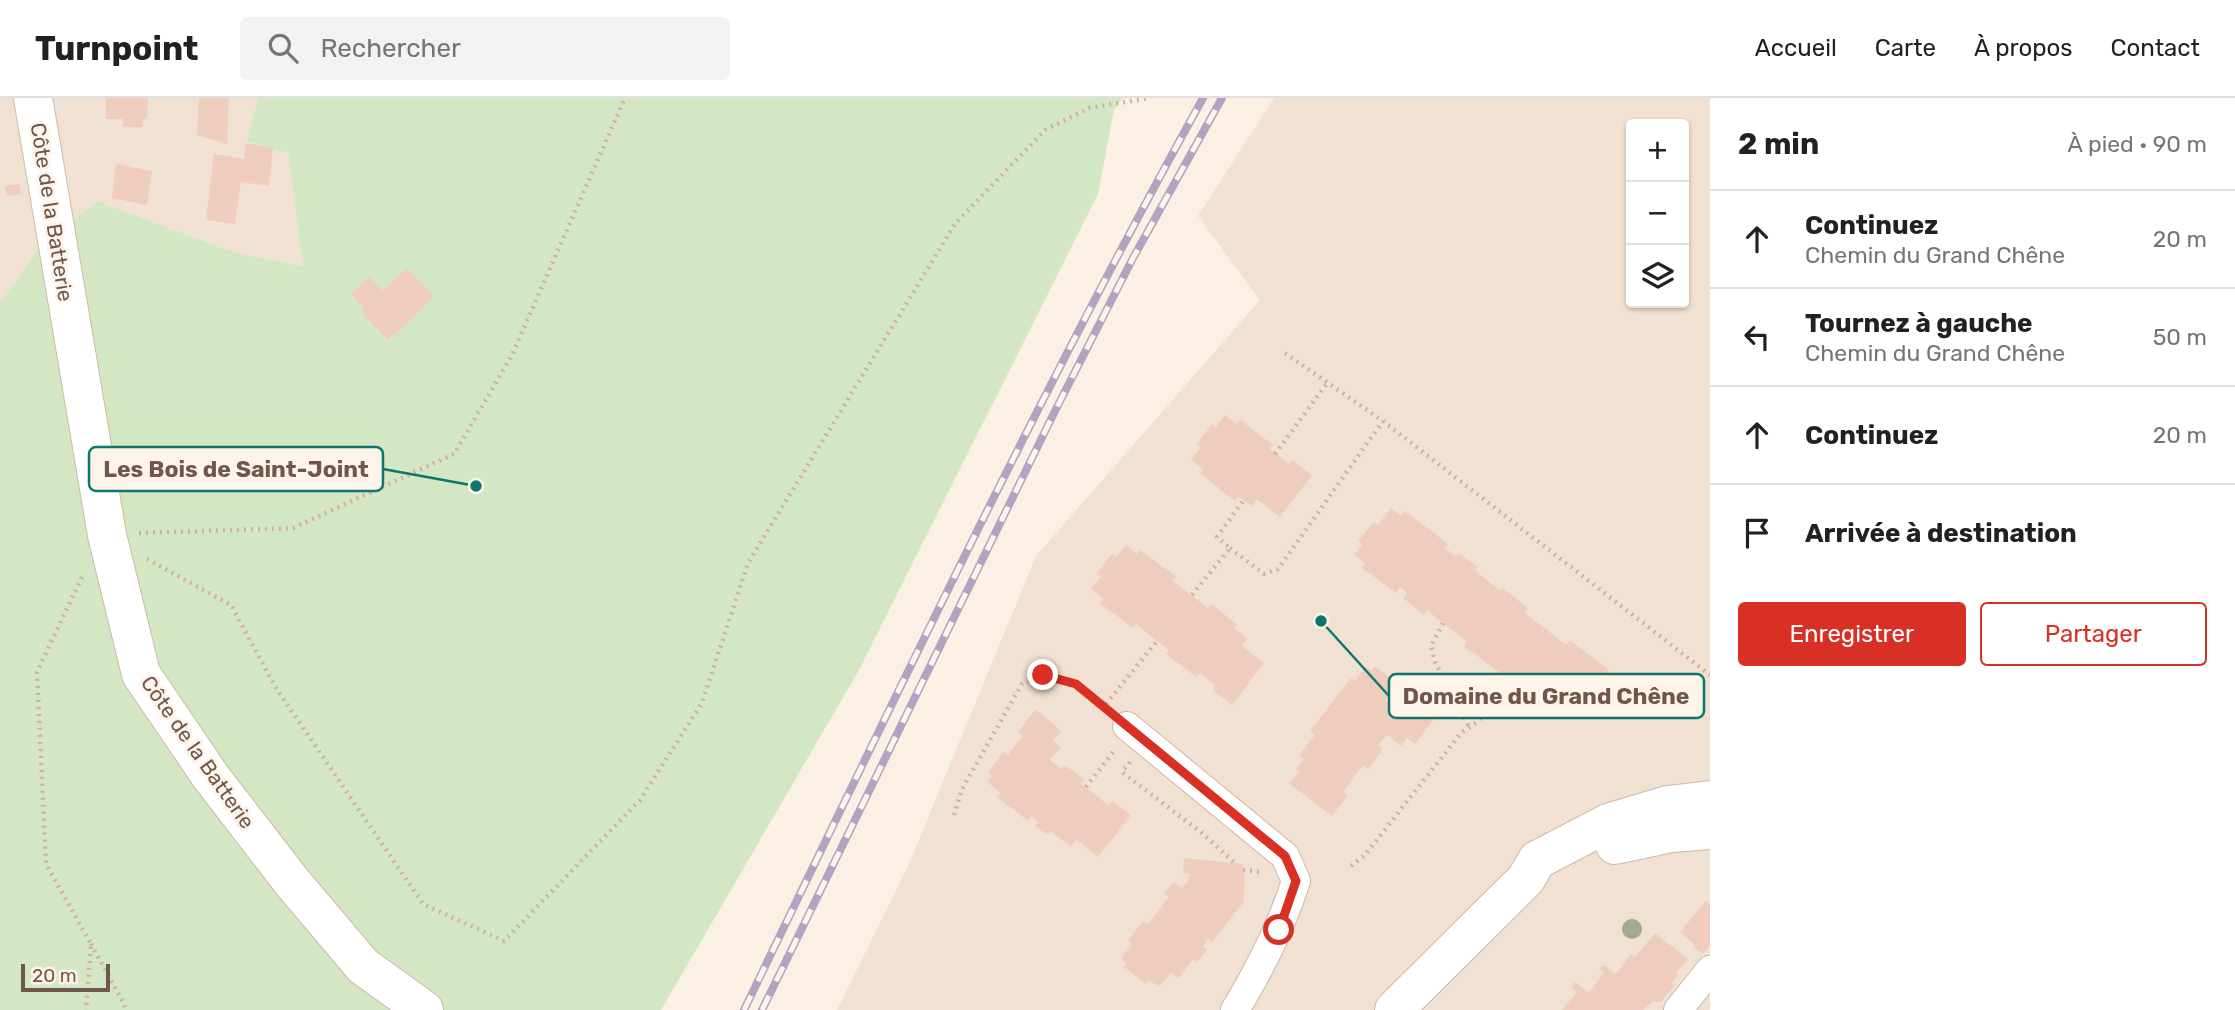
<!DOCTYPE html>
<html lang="fr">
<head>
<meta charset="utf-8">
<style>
	:root { --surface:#fff; --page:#f2f2f2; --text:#202124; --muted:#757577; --line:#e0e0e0; --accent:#d93025 }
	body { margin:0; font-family:Rubik,sans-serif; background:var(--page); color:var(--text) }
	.controls { position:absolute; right:21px; top:21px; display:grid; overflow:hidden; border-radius:7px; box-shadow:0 2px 5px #0004 }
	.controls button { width:63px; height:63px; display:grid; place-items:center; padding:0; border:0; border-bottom:2px solid var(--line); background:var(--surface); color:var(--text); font:35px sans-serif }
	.scale { position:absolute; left:21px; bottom:18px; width:89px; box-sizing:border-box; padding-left:7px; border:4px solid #70564b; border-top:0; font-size:19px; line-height:24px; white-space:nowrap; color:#70564b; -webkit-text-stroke:5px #fef4e9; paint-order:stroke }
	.stop { position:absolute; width:21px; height:21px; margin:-16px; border:5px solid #d93025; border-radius:50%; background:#fff }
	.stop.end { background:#d93025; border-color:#fff; box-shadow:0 2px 7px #0008 }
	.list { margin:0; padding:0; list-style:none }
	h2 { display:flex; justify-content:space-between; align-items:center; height:91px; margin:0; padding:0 28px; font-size:30px }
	h2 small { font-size:23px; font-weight:400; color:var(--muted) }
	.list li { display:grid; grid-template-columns:46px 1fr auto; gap:21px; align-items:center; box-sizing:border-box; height:98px; padding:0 28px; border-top:2px solid var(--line) }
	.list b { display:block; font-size:26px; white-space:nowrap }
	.list p { margin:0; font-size:23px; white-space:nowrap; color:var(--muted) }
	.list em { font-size:23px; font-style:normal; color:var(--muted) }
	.actions { display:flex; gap:14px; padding:21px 28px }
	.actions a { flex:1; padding:16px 0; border:2px solid var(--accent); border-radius:7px; text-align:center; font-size:24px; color:var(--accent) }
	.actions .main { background:var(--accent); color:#fff }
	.icon { flex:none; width:38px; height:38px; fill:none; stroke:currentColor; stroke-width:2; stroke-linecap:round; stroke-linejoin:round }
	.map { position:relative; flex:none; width:1710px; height:912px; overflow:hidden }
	header { display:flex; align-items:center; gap:42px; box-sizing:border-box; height:98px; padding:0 35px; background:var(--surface); border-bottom:2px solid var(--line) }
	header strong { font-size:33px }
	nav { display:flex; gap:38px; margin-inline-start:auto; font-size:24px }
	.search { width:490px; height:63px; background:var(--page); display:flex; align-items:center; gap:18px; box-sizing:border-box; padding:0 24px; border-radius:7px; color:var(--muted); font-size:26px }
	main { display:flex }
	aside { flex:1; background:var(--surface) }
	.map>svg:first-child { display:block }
	.residential { fill:#f1e1d3; fill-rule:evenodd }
	.green { fill:#d4e7c3 }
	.building { fill:#eecdbd }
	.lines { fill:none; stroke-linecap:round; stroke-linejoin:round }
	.minor-casing { stroke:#cab7ab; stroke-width:30 }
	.secondary-casing { stroke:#cfb8ab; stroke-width:40 }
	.path { stroke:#d2b0a1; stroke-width:4.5; stroke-dasharray:2 5; stroke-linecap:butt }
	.minor { stroke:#fff; stroke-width:28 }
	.secondary { stroke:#fff; stroke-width:38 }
	.rail-casing { stroke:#b2a3c2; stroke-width:8 }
	.rail { stroke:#fef4e9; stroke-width:5; stroke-dasharray:16; stroke-linecap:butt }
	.tree { fill:#a0ad8c }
	.route { stroke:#d93025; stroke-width:9 }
	.labels { text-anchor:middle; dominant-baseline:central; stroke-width:6; stroke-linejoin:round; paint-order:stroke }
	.street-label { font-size:21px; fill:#70564b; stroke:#fef4e9 }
	.leader { fill:none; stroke:#0f766e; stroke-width:2.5 }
	.callout-dot { fill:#0f766e; stroke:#fef4e9; stroke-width:2.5 }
	.callout { fill:#fef4e9; stroke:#0f766e; stroke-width:2.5 }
	.callout-label { font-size:23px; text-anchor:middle; font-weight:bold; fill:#70564b }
</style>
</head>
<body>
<header>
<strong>Turnpoint</strong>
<div class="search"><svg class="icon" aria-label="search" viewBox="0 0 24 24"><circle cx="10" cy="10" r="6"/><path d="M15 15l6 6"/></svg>Rechercher</div>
<nav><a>Accueil</a><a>Carte</a><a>À propos</a><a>Contact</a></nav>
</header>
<main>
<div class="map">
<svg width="1710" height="912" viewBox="0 0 1710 912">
	<rect width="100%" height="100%" fill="#faf0e4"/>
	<path class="residential" d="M 0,0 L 258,0 L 247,43 L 288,55 L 303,168 L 236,155 L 97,103 L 37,152 L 0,205 Z
		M 1274,0 L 1710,0 L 1710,912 L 837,912 L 909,766 L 1036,458 L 1260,202 L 1198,118 ZM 1631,26 L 1684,26 L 1684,205 L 1631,205 Z"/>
	<path class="green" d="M 258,0 L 1123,0 L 1114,12 L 1098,96 L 859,572 L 661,912 L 0,912 L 0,205 L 37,152 L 97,103 L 236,155 L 303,168 L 288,55 L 247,43 Z"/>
	<path class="building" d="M 106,0 L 148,0 L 147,21 L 143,21 L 143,29 L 123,29 L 123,21 L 106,21 Z
		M 199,0 L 229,0 L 227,46 L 197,37 Z
		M 246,45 L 273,50 L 269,88 L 241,84 L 235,126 L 206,122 L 214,56 L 244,61 Z
		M 116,66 L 152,73 L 147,107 L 112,100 Z
		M 19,86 L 21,96 L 7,98 L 5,88 Z
		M 406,170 L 434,199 L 388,242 L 361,214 L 364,211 L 351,196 L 369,179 L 382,193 Z
		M 1225,317 L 1237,326 L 1240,322 L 1273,347 L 1269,351 L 1289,366 L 1292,362 L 1312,377 L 1280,419 L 1257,401 L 1252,409 L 1238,398 L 1235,403 L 1200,375 L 1203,371 L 1191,362 L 1201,349 L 1197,346 L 1212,326 L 1216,329 Z
		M 1391,410 L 1401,418 L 1405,413 L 1448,446 L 1445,450 L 1456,458 L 1459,455 L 1478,469 L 1475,472 L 1500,493 L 1502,490 L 1528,510 L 1525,515 L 1566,547 L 1570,542 L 1609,572 L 1577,614 L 1555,598 L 1549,606 L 1536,596 L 1532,601 L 1518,590 L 1522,586 L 1511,576 L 1507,580 L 1464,548 L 1467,543 L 1443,525 L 1427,512 L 1424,517 L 1403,500 L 1407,495 L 1404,492 L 1400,489 L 1396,495 L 1361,469 L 1365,465 L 1354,457 L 1362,447 L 1358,443 L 1374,424 L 1378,427 Z
		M 1126,447 L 1137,456 L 1140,452 L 1177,479 L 1173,483 L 1208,510 L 1211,506 L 1237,526 L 1234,530 L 1247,540 L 1242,548 L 1264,565 L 1232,607 L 1213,592 L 1215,587 L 1200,575 L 1196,579 L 1166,556 L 1169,552 L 1136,526 L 1133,530 L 1100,505 L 1103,500 L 1091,491 L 1101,479 L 1096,476 L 1112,456 L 1116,459 Z
		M 1366,569 L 1371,573 L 1375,569 L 1397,585 L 1385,602 L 1405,616 L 1417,601 L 1437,617 L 1415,646 L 1407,640 L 1401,648 L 1387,637 L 1378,647 L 1383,651 L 1368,671 L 1363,667 L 1343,694 L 1347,698 L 1332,718 L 1289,685 L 1299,674 L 1296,672 L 1304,661 L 1299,657 L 1315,637 L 1310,633 L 1351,580 L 1355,583 Z
		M 1036,611 L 1061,633 L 1053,643 L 1061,649 L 1050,662 L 1062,671 L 1065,667 L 1084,681 L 1080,685 L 1108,707 L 1112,703 L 1131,717 L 1098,759 L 1076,741 L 1071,749 L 1050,733 L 1047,737 L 1035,728 L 1038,724 L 1031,718 L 1028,723 L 997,699 L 1001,695 L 987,684 L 992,678 L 988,675 L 1003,654 L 1008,657 L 1023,637 L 1018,634 Z
		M 1184,760 L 1242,766 L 1245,782 L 1243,805 L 1212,844 L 1208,841 L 1203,849 L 1207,852 L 1197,865 L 1193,861 L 1178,881 L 1171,875 L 1159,889 L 1149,882 L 1146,886 L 1124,869 L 1126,865 L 1121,860 L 1132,846 L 1128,843 L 1143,823 L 1148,826 L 1169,799 L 1164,795 L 1174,784 L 1182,790 L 1188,783 L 1190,776 L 1183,775 Z
		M 1706,803 L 1710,806 L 1710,847 L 1703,856 L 1693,848 L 1694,846 L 1680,834 Z
		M 1655,835 L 1688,861 L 1676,875 L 1678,877 L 1671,886 L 1674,888 L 1661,904 L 1653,903 L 1643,912 L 1562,912 L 1577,894 L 1571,890 L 1575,884 L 1589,895 L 1604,875 L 1599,871 L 1603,867 L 1616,876 L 1631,856 L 1635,859 Z"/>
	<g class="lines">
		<defs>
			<path id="minor" d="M 1127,628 L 1285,758 L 1296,783 C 1281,830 1260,871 1235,912
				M 1678,912 L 1710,872"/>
			<path id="secondary" d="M 33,0 L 107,437 L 141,576 L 211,679 L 292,784 L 363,868 L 424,912
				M 1615,747 L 1672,735 L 1710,732
				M 1394,912 L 1526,781 L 1537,762 L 1608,725 L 1668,707 L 1710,702"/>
		</defs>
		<use href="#minor" class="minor-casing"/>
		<use href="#secondary" class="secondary-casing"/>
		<path class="path" d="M 1285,255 L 1383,323 L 1710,577
			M 1275,356 L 1328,284
			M 139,435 L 293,430 L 454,356 L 511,259 L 625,0
			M 1230,450 L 1264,476 L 1278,471 L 1383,323
			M 147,461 L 231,507 L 276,590 L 423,806 L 504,843 L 640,702 L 702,605 L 748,465 L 955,126 L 1045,32 L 1089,10 L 1149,0
			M 82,479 L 37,574 L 46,766 L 91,846 L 86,912
			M 1192,497 L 1230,450 L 1217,439 L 1243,403
			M 1443,525 L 1431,548 L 1435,564 L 1469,629
			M 1106,606 L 1157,543
			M 1130,664 L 1122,674 L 1202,735 L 1235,765
			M 1086,689 L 1113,654
			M 954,717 L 962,691 L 1022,586 L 1043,577 L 1076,586 L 1106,611
			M 1351,768 L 1365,757 L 1461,635 L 1477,624 L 1516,581
			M 1243,772 L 1260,774
			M 91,846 L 124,906 L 125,912"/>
		<use href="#minor" class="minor"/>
		<use href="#secondary" class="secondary"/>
		<defs>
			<path id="rail" d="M 744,912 C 892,606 1038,298 1203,0
				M 762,912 L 1055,313 L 1133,160 L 1222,0"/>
		</defs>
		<use href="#rail" class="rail-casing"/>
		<use href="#rail" class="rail"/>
	</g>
	<circle class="tree" cx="1632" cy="831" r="10"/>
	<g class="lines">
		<path class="route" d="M 1043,577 L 1076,586 L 1285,758 L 1296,783 L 1279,832"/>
	</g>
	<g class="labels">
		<g class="street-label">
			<text transform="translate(52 114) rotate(81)">Côte de la Batterie</text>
			<text transform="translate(198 654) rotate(55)">Côte de la Batterie</text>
		</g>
	</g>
	<path class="leader" d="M476 388L383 371M1321 523L1389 598"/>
	<g class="callout-dot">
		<circle cx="476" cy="388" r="7"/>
		<circle cx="1321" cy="523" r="7"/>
	</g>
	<g class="callout">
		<rect x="89" y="349" width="294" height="44" rx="7"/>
		<rect x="1389" y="576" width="315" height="44" rx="7"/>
	</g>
	<g class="callout-label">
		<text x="236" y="379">Les Bois de Saint-Joint</text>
		<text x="1546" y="606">Domaine du Grand Chêne</text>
	</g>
</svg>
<div class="controls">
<button>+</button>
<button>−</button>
<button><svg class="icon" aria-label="layers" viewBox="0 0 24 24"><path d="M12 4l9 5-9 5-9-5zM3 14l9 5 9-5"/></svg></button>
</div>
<div class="scale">20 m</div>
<div class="stop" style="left:1279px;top:832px"></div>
<div class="stop end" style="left:1043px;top:577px"></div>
</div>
<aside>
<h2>2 min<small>À pied · 90 m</small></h2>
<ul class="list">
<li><svg class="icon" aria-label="ahead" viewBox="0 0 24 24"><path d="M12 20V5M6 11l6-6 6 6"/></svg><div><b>Continuez</b><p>Chemin du Grand Chêne</p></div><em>20 m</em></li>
<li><svg class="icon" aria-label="left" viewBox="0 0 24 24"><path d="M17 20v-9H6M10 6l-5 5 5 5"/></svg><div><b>Tournez à gauche</b><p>Chemin du Grand Chêne</p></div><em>50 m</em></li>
<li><svg class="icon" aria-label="ahead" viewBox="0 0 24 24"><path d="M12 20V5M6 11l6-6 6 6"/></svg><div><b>Continuez</b></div><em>20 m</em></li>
<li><svg class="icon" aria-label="arrive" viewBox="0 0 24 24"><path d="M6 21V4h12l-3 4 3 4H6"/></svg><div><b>Arrivée à destination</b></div></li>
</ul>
<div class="actions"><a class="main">Enregistrer</a><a>Partager</a></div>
</aside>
</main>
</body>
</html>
